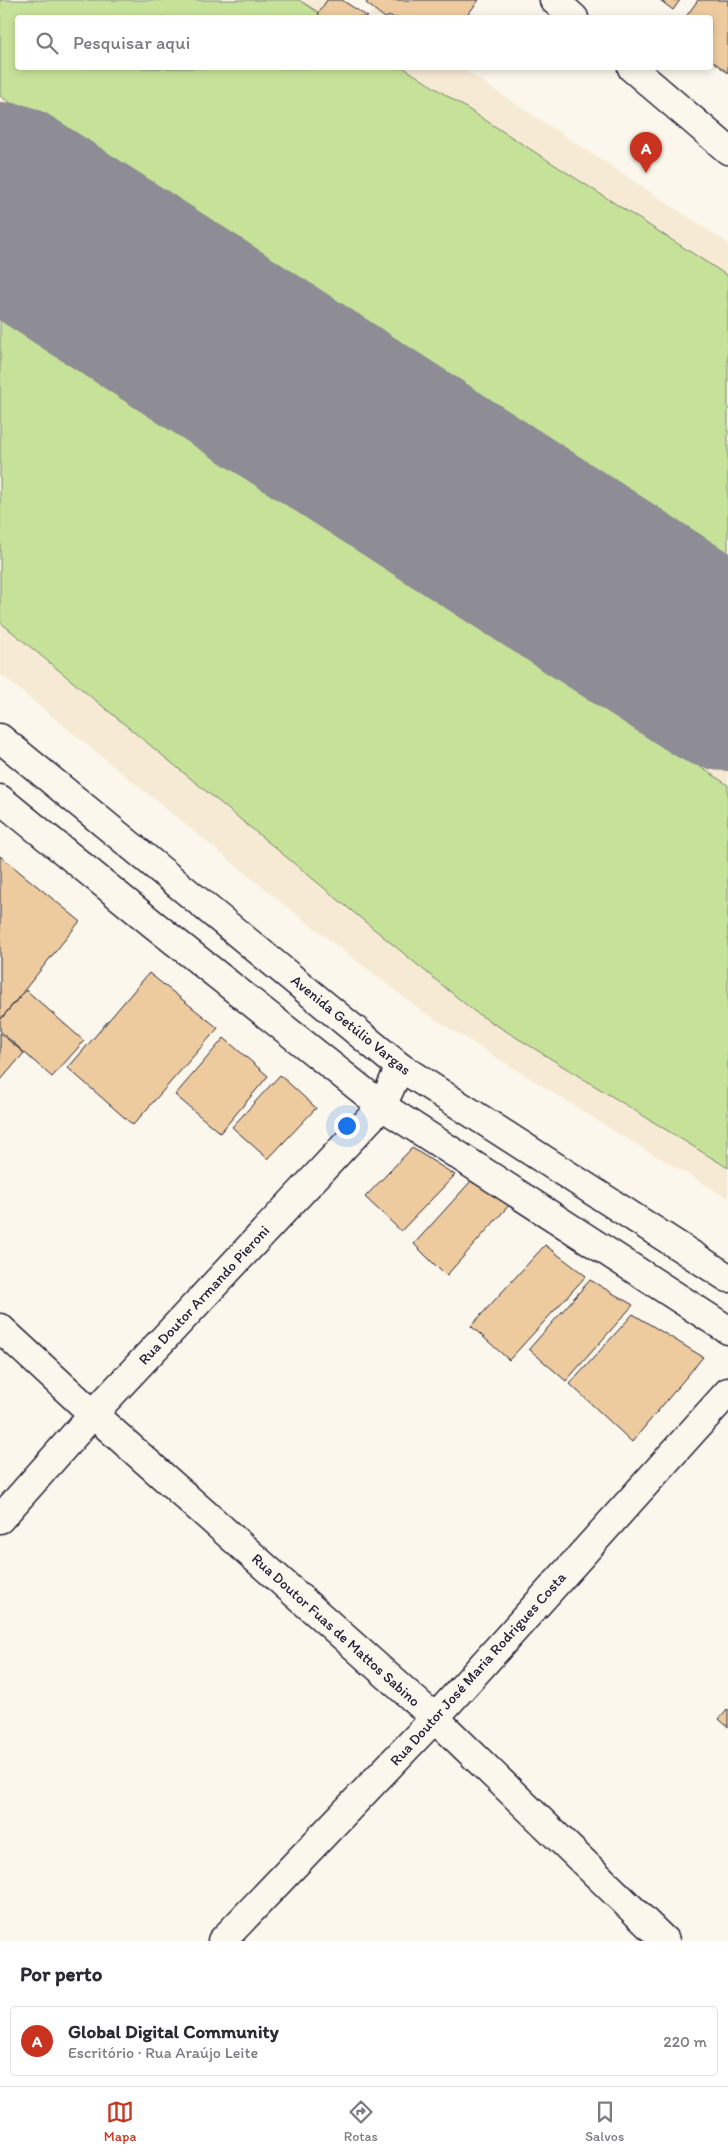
<!DOCTYPE html>
<html lang="pt">
<head>
<meta charset="utf-8">
<style>
	:root { --surface:#fff; --page:#f7f7f7; --text:#2b2b33; --muted:#7c7c81; --line:#e1e1e2; --accent:#c8321e }
	body { margin:0; font-family:Itim,sans-serif; background:var(--page); color:var(--text) }
	.you { position:absolute; left:346px; top:1125px; width:18px; height:18px; margin:-12px; border:4px solid #fff; border-radius:50%; background:#1a73e8; box-shadow:0 0 0 8px #1a73e833 }
	.badge { display:grid; place-items:center; width:32px; height:32px; border-radius:50%; background:var(--accent); color:#fff; font-size:16px; font-weight:700 }
	.pin { position:absolute; translate:-50% -41px; filter:drop-shadow(0 1px 2px #0008) }
	.pin::after { content:''; position:absolute; top:26px; width:18px; height:15px; background:inherit; clip-path:polygon(0 0,100% 0,50% 100%) }
	.list { margin:0; padding:0; list-style:none }
	h2 { display:flex; justify-content:space-between; align-items:center; height:65px; margin:0; padding:0 20px; font-size:21px }
	h2 small { font-size:16px; font-weight:400; color:var(--muted) }
	.list li { display:grid; grid-template-columns:32px 1fr auto; gap:15px; align-items:center; box-sizing:border-box; height:70px; margin:0 10px 10px; padding:0 10px; border:1px solid var(--line); border-radius:5px }
	.list b { display:block; font-size:19px; white-space:nowrap }
	.list p { margin:0; font-size:16px; white-space:nowrap; color:var(--muted) }
	.list em { font-size:16px; font-style:normal; color:var(--muted) }
	.icon { flex:none; width:28px; height:28px; fill:none; stroke:currentColor; stroke-width:2; stroke-linecap:round; stroke-linejoin:round }
	.map { position:relative; flex:none; width:728px; height:1941px; overflow:hidden }
	.search { position:absolute; background:var(--surface); box-shadow:0 2px 8px #0003; left:15px; right:15px; top:15px; height:55px; display:flex; align-items:center; gap:12px; box-sizing:border-box; padding:0 18px; border-radius:5px; color:var(--muted); font-size:19px }
	.sheet { height:145px; background:var(--surface) }
	nav { display:flex; justify-content:space-around; align-items:center; box-sizing:border-box; height:70px; border-top:1px solid var(--line); background:var(--surface); font-size:14px; color:var(--muted) }
	nav a { display:grid; justify-items:center; gap:2px }
	nav .on { color:var(--accent) }
	.map>svg:first-child { display:block }
	.built { fill:#f7ead5 }
	.green { fill:#c6e299; stroke:#74826a }
	.lines { fill:none; stroke-linecap:round; stroke-linejoin:round }
	.runway { stroke:#8e8c94; stroke-width:200 }
	.building { fill:#eecb9f; stroke:#22223b }
	.minor-casing { stroke:#22223b; stroke-width:31 }
	.secondary-casing { stroke:#22223b; stroke-width:31 }
	.minor { stroke:#fbf7ec; stroke-width:28 }
	.secondary { stroke:#fbf7ec; stroke-width:28 }
	.labels { text-anchor:middle; dominant-baseline:central; stroke-width:4.5; stroke-linejoin:round; paint-order:stroke }
	.street-label { font-size:15px; fill:#22223b; stroke:#fbf7ec }
</style>
</head>
<body>
<div class="map">
<svg width="728" height="1941" viewBox="0 0 728 1941">
	<rect width="100%" height="100%" fill="#fbf7ec"/>
	<filter id="ink" filterUnits="userSpaceOnUse"><feTurbulence type="fractalNoise" baseFrequency=".02" numOctaves="2"/><feDisplacementMap in="SourceGraphic" scale="10" xChannelSelector="R" yChannelSelector="G"/><feConvolveMatrix kernelMatrix="1 2 1 2 8 2 1 2 1" color-interpolation-filters="sRGB"/></filter>
	<g filter="url(#ink)">
		<path class="built" d="M 0,0 L 342,0 L 368,17 L 374,10 L 385,17 L 18,18 L 18,68 L 461,68 L 728,243 L 728,1198 L 632,1142 L 422,1011 L 292,911 L 0,674 Z"/>
		<path class="green" d="M 0,0 L 299,0 L 326,17 L 18,18 L 18,68 L 404,68 L 728,276 L 728,568 L 0,96 Z
			M 0,309 L 261,477 L 728,785 L 728,1168 L 475,1012 L 0,622 Z"/>
		<g class="lines">
			<path class="runway" d="M 0,202 L 728,671"/>
		</g>
		<path class="building" d="M 327,0 L 342,0 L 368,17 L 323,18 L 318,14 Z
			M 369,0 L 479,0 L 465,18 L 394,18 L 391,16 L 385,18 L 366,3 Z
			M 660,0 L 680,0 L 673,10 Z
			M 698,0 L 728,0 L 728,73 L 710,59 L 710,18 L 685,18 Z
			M 0,856 L 80,921 L 1,1019 L 0,1018 Z
			M 149,973 L 218,1028 L 133,1125 L 68,1068 Z
			M 26,990 L 84,1041 L 52,1077 L 0,1031 L 0,1020 Z
			M 0,1033 L 24,1053 L 0,1081 Z
			M 224,1038 L 268,1076 L 220,1133 L 175,1095 Z
			M 280,1075 L 316,1108 L 268,1159 L 232,1127 Z
			M 412,1148 L 455,1175 L 401,1231 L 365,1197 Z
			M 471,1181 L 511,1203 L 446,1276 L 414,1244 Z
			M 545,1245 L 586,1276 L 509,1360 L 471,1326 Z
			M 590,1280 L 633,1305 L 566,1381 L 529,1349 Z
			M 633,1314 L 703,1357 L 632,1442 L 570,1384 Z
			M 728,1709 L 728,1727 L 719,1719 Z"/>
		<g class="lines">
			<defs>
				<path id="minor" d="M 554,0 L 574,18
					M 632,68 L 728,150
					M 0,1328 L 93,1414 L 435,1718 L 665,1941
					M 0,1519 L 93,1414 L 382,1106 L 400,1067
					M 222,1941 L 435,1718 L 728,1392"/>
				<path id="secondary" d="M 0,738 L 400,1067 L 728,1278
					M 0,799 L 153,924 L 382,1106 L 728,1330"/>
			</defs>
			<use href="#minor" class="minor-casing"/>
			<use href="#secondary" class="secondary-casing"/>
			<use href="#minor" class="minor"/>
			<use href="#secondary" class="secondary"/>
		</g>
	</g>
	<g class="labels">
		<g class="street-label">
			<text transform="translate(351 1025) rotate(39)">Avenida Getúlio Vargas</text>
			<text transform="translate(204 1295) rotate(-47)">Rua Doutor Armando Pieroni</text>
			<text transform="translate(336 1630) rotate(42)">Rua Doutor Fuas de Mattos Sabino</text>
			<text transform="translate(478 1669) rotate(-48)">Rua Doutor José Maria Rodrigues Costa</text>
		</g>
	</g>
</svg>
<div class="you"></div>
<div class="pin badge" style="left:646px;top:173px">A</div>
<div class="search"><svg class="icon" aria-label="search" viewBox="0 0 24 24"><circle cx="10" cy="10" r="6"/><path d="M15 15l6 6"/></svg>Pesquisar aqui</div>
</div>
<section class="sheet">
<h2>Por perto<small></small></h2>
<ul class="list">
<li><span class="badge">A</span><div><b>Global Digital Community</b><p>Escritório · Rua Araújo Leite</p></div><em>220 m</em></li>
</ul>
</section>
<nav>
<a class="on"><svg class="icon" aria-label="map" viewBox="0 0 24 24"><path d="M3 6l6-2 6 2 6-2v14l-6 2-6-2-6 2zM9 4v14M15 6v14"/></svg>Mapa</a>
<a><svg class="icon" aria-label="directions" viewBox="0 0 24 24"><path d="M12 3l9 9-9 9-9-9zM9 14v-3h6M13 9l2 2-2 2"/></svg>Rotas</a>
<a><svg class="icon" aria-label="saved" viewBox="0 0 24 24"><path d="M7 4h10v16l-5-4-5 4z"/></svg>Salvos</a>
</nav>
</body>
</html>
